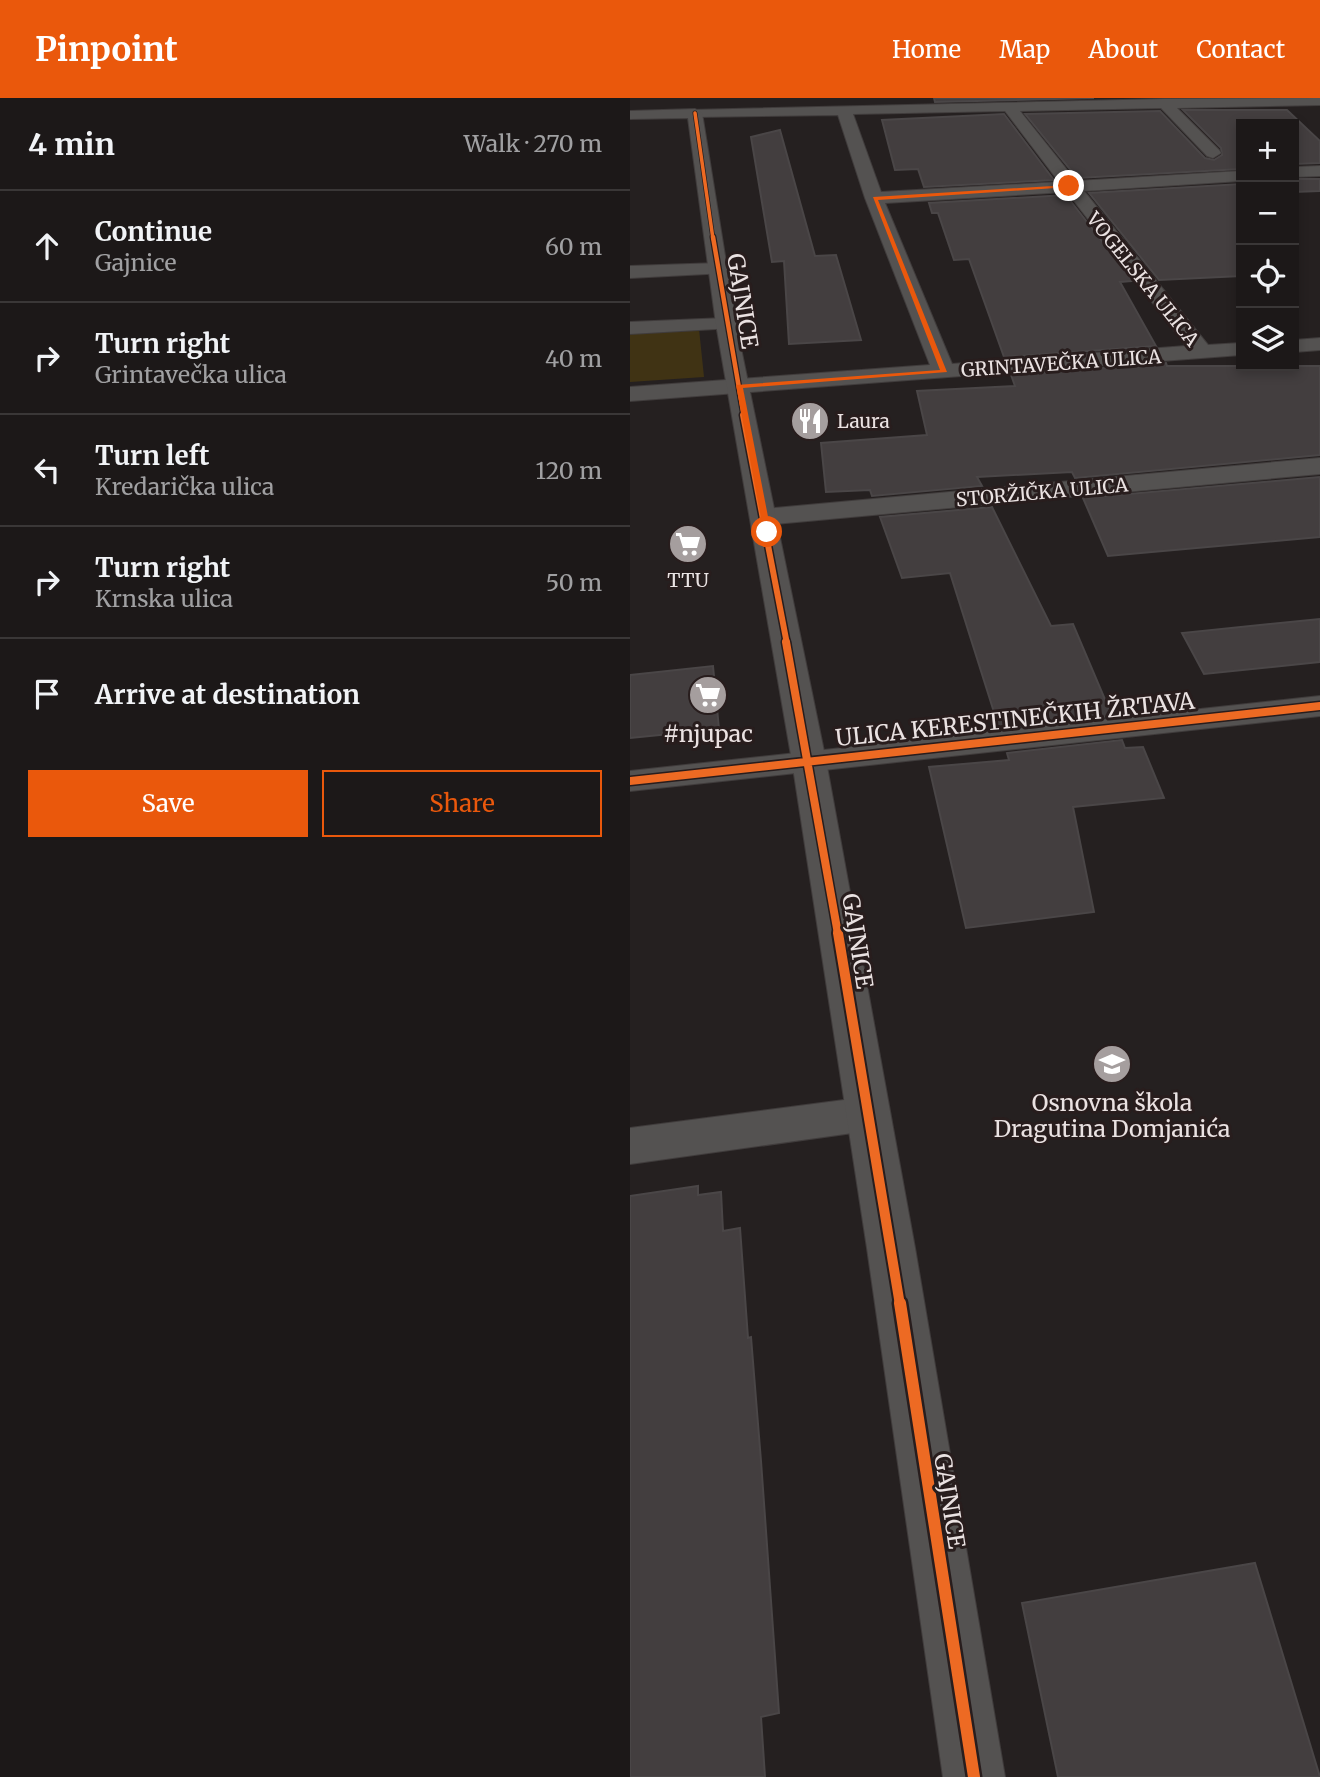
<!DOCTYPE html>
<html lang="en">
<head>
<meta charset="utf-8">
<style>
	:root { --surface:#1c1818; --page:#252121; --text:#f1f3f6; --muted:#a0a0a2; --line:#3a3737; --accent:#ea580c }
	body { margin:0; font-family:Merriweather,serif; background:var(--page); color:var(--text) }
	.controls { position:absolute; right:21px; top:21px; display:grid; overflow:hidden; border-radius:0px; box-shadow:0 4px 10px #0003 }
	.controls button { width:63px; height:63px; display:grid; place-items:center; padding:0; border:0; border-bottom:2px solid var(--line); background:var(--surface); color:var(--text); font:35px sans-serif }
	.stop { position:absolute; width:21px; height:21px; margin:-16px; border:5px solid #ea580c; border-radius:50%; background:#fff }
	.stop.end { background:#ea580c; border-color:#fff; box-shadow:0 2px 7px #0008 }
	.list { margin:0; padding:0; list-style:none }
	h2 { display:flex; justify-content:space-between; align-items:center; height:91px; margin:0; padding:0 28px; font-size:30px }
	h2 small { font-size:23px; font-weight:400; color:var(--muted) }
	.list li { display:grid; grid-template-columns:46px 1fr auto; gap:21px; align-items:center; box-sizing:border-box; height:112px; padding:0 28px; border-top:2px solid var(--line) }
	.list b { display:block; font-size:26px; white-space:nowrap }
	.list p { margin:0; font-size:23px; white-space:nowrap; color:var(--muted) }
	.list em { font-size:23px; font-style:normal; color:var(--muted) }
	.actions { display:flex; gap:14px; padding:21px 28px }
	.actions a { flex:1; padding:16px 0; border:2px solid var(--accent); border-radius:0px; text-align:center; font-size:24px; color:var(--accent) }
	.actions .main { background:var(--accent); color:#fff }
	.icon { flex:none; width:38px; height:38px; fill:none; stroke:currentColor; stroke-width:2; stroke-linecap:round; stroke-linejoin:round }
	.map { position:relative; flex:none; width:690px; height:1679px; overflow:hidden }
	header { display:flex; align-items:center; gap:42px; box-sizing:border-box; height:98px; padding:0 35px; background:var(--accent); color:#fff }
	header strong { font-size:33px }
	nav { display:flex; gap:38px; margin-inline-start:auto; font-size:24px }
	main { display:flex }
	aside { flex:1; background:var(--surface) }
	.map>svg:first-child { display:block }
	.green { fill:#403314 }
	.building { fill:#433e3f; stroke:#4a4647; stroke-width:2 }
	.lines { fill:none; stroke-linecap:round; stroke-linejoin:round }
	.minor-casing { stroke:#403c3c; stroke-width:2 }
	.tertiary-casing { stroke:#403c3c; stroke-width:2 }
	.minor { fill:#545251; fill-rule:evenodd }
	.tertiary { fill:#545251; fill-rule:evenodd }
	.cycleway-far5-casing { stroke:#281d1d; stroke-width:5 }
	.cycleway-far4-casing { stroke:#281d1d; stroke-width:7 }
	.cycleway-far3-casing { stroke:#281d1d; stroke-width:9 }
	.cycleway-far2-casing { stroke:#281d1d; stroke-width:11 }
	.cycleway-far1-casing { stroke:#281d1d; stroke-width:14 }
	.cycleway-casing { stroke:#281d1d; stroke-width:17 }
	.cycleway-far5 { stroke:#ed6a23; stroke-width:3.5 }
	.cycleway-far4 { stroke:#ed6a23; stroke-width:4.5 }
	.cycleway-far3 { stroke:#ed6a23; stroke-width:6 }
	.cycleway-far2 { stroke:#ed6a23; stroke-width:8 }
	.cycleway-far1 { stroke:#ed6a23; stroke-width:10 }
	.cycleway { stroke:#ed6a23; stroke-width:12 }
	.route { fill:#ea580c }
	.labels { text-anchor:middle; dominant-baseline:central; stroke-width:6; stroke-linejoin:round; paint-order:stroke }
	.far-street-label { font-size:19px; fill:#eae2e2; stroke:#281d1d }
	.far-poi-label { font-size:19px; fill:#eae2e2; stroke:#281d1d; text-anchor:start }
	.street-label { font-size:23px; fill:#eae2e2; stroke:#281d1d }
	.poi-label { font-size:23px; fill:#eae2e2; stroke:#281d1d }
</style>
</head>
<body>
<header>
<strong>Pinpoint</strong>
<nav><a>Home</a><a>Map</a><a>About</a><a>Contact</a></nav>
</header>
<main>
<aside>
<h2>4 min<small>Walk · 270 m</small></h2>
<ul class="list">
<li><svg class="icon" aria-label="ahead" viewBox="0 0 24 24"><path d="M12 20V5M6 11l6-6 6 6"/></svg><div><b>Continue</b><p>Gajnice</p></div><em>60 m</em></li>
<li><svg class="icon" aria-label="right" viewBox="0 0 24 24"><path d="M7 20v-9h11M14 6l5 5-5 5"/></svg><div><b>Turn right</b><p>Grintavečka ulica</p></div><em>40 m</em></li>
<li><svg class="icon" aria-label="left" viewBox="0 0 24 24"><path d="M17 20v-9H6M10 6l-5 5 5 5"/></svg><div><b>Turn left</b><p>Kredarička ulica</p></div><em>120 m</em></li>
<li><svg class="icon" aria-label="right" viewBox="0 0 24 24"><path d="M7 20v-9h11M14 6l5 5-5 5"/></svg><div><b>Turn right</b><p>Krnska ulica</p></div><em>50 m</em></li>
<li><svg class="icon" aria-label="arrive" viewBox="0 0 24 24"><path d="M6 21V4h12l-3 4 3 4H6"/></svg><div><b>Arrive at destination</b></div></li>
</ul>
<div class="actions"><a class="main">Save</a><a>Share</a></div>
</aside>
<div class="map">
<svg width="690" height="1679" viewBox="0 0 690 1679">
	<rect width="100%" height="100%" fill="#252020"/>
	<path class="green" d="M 69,231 L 74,279 L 0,284 L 0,234 Z"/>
	<path class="building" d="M 304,0 L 464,0 L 305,4 Z
		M 553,12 L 657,12 L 690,43 L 690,65 L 664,66 L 664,26 L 611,26 L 611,71 L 447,80 L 395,16 L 530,13 L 575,60 L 584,62 L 592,57 L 591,50 Z
		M 374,16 L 424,82 L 294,89 L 288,71 L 265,72 L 252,22 Z
		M 150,32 L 185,158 L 206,157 L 231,242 L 159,246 L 154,163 L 142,164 L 121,39 Z
		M 664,81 L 690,81 L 690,93 L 664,94 Z
		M 611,86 L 611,178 L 529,182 L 459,95 Z
		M 436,97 L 503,183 L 490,184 L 526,248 L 374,259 L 339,161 L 324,162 L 308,115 L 302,115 L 299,105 Z
		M 536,265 L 537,268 L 690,268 L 690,357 L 445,380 L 442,374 L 347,379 L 352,388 L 242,398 L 240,392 L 196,394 L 191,345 L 297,337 L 287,293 L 385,288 L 381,277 Z
		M 690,379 L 690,439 L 478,458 L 453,400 Z
		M 362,409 L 421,528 L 443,526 L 482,618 L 369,630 L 320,475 L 272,480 L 250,419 Z
		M 690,521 L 690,564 L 574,576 L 552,535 Z
		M 83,568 L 89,631 L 0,640 L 0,577 Z
		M 492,642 L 495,650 L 513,649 L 534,700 L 443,709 L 464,814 L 336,830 L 299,669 L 379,662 L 377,655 Z
		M 68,1088 L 68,1097 L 91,1094 L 93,1133 L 110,1130 L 118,1240 L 121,1239 L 131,1363 L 149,1615 L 131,1619 L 135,1679 L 0,1679 L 0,1098 Z
		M 625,1465 L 690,1679 L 428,1679 L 392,1505 Z"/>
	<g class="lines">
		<defs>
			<path id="minor" d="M 690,0 L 690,7 L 547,10 L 589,52 L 591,55 L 583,60 L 577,58 L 531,10 L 390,13 L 446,83 L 611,73 L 611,83 L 454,93 L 578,247 L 611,245 L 611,257 L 0,303 L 0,289 L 300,267 L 235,100 L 208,17 L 65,19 L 60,18 L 58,15 L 60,12 L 534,1 ZM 375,13 L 429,84 L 251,94 L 223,16 ZM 437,94 L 556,248 L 322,266 L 255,105 Z
				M 690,68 L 690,78 L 664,79 L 664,69 Z
				M 89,165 L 96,167 L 99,171 L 96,175 L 0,180 L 0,168 Z
				M 96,220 L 103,222 L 106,226 L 103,230 L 0,236 L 0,224 Z
				M 690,240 L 690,252 L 664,254 L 664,242 Z
				M 690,360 L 690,376 L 134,427 L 125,425 L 121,419 L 125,413 L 134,411 Z
				M 690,598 L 690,618 L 0,693 L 0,673 Z
				M 237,999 L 252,1004 L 259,1016 L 252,1028 L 237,1033 L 0,1066 L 0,1030 Z"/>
			<path id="tertiary" d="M 65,11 L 72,15 L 106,226 L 196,663 L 285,1150 L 375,1679 L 313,1679 L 237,1150 L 162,663 L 86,226 L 58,20 L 0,21 L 0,13 Z"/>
		</defs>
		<use href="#minor" class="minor-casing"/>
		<use href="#tertiary" class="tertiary-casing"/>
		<use href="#minor" class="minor"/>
		<use href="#tertiary" class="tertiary"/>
		<defs>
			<path id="cycleway-far5" d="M 65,15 L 83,141"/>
			<path id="cycleway-far4" d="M 83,139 L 114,319"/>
			<path id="cycleway-far3" d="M 113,317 L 157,546"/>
			<path id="cycleway-far2" d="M 156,544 L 208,836
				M 0,683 L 690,608"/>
			<path id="cycleway-far1" d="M 208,835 L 270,1207"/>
			<path id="cycleway" d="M 270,1205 L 344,1679"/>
		</defs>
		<use href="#cycleway-far5" class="cycleway-far5-casing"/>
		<use href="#cycleway-far4" class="cycleway-far4-casing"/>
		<use href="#cycleway-far3" class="cycleway-far3-casing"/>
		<use href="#cycleway-far2" class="cycleway-far2-casing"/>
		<use href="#cycleway-far1" class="cycleway-far1-casing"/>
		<use href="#cycleway" class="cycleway-casing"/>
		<use href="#cycleway-far5" class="cycleway-far5"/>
		<use href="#cycleway-far4" class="cycleway-far4"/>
		<use href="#cycleway-far3" class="cycleway-far3"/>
		<use href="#cycleway-far2" class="cycleway-far2"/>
		<use href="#cycleway-far1" class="cycleway-far1"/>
		<use href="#cycleway" class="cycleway"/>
	</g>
	<path class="route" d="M 439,87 L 440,89 L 248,102 L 317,274 L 113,290 L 141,434 L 134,436 L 106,287 L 310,272 L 243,99 Z"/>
	<defs>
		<symbol id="restaurant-disc" viewBox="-11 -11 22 22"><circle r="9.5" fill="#a59e9e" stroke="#281d1d"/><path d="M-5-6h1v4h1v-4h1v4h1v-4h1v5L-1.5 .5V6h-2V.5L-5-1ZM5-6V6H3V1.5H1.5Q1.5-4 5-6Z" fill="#fff"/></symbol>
		<symbol id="supermarket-disc" viewBox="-11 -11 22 22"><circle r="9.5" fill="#a59e9e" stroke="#281d1d"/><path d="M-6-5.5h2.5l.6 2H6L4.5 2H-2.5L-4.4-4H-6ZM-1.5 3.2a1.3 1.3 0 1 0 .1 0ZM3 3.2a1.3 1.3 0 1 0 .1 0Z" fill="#fff"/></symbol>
		<symbol id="school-disc" viewBox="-11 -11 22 22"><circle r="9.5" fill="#a59e9e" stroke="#281d1d"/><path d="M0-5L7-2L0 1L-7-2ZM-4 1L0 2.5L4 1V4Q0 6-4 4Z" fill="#fff"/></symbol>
	</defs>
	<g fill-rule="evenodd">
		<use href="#restaurant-disc" x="158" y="301" width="44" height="44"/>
		<use href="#supermarket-disc" x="36" y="424" width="44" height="44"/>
		<use href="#supermarket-disc" x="56" y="575" width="44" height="44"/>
		<use href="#school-disc" x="460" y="944" width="44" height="44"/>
	</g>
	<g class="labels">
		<g class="far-street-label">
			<text transform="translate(513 181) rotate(51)">VOGELSKA ULICA</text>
			<text transform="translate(431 265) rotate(-4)">GRINTAVEČKA ULICA</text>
			<text transform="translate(412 394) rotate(-5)">STORŽIČKA ULICA</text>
		</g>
		<g class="far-poi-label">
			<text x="207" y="323">Laura</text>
			<text x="58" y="482" text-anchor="middle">TTU</text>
		</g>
		<g class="street-label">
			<text transform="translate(113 203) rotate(81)">GAJNICE</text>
			<text transform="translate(385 621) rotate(-6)">ULICA KERESTINEČKIH ŽRTAVA</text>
			<text transform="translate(228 843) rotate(81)">GAJNICE</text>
			<text transform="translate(320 1403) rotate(81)">GAJNICE</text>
		</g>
		<g class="poi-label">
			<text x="78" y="635">#njupac</text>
			<text x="482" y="1004">Osnovna škola<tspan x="482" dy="26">Dragutina Domjanića</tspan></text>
		</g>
	</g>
</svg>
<div class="controls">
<button>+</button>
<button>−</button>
<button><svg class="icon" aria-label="locate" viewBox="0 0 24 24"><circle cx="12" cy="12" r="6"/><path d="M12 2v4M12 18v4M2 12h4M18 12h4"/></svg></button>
<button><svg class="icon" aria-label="layers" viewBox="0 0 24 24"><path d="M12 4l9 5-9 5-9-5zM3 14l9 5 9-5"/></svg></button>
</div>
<div class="stop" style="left:137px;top:434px"></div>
<div class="stop end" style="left:439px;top:88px"></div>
</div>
</main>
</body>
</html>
